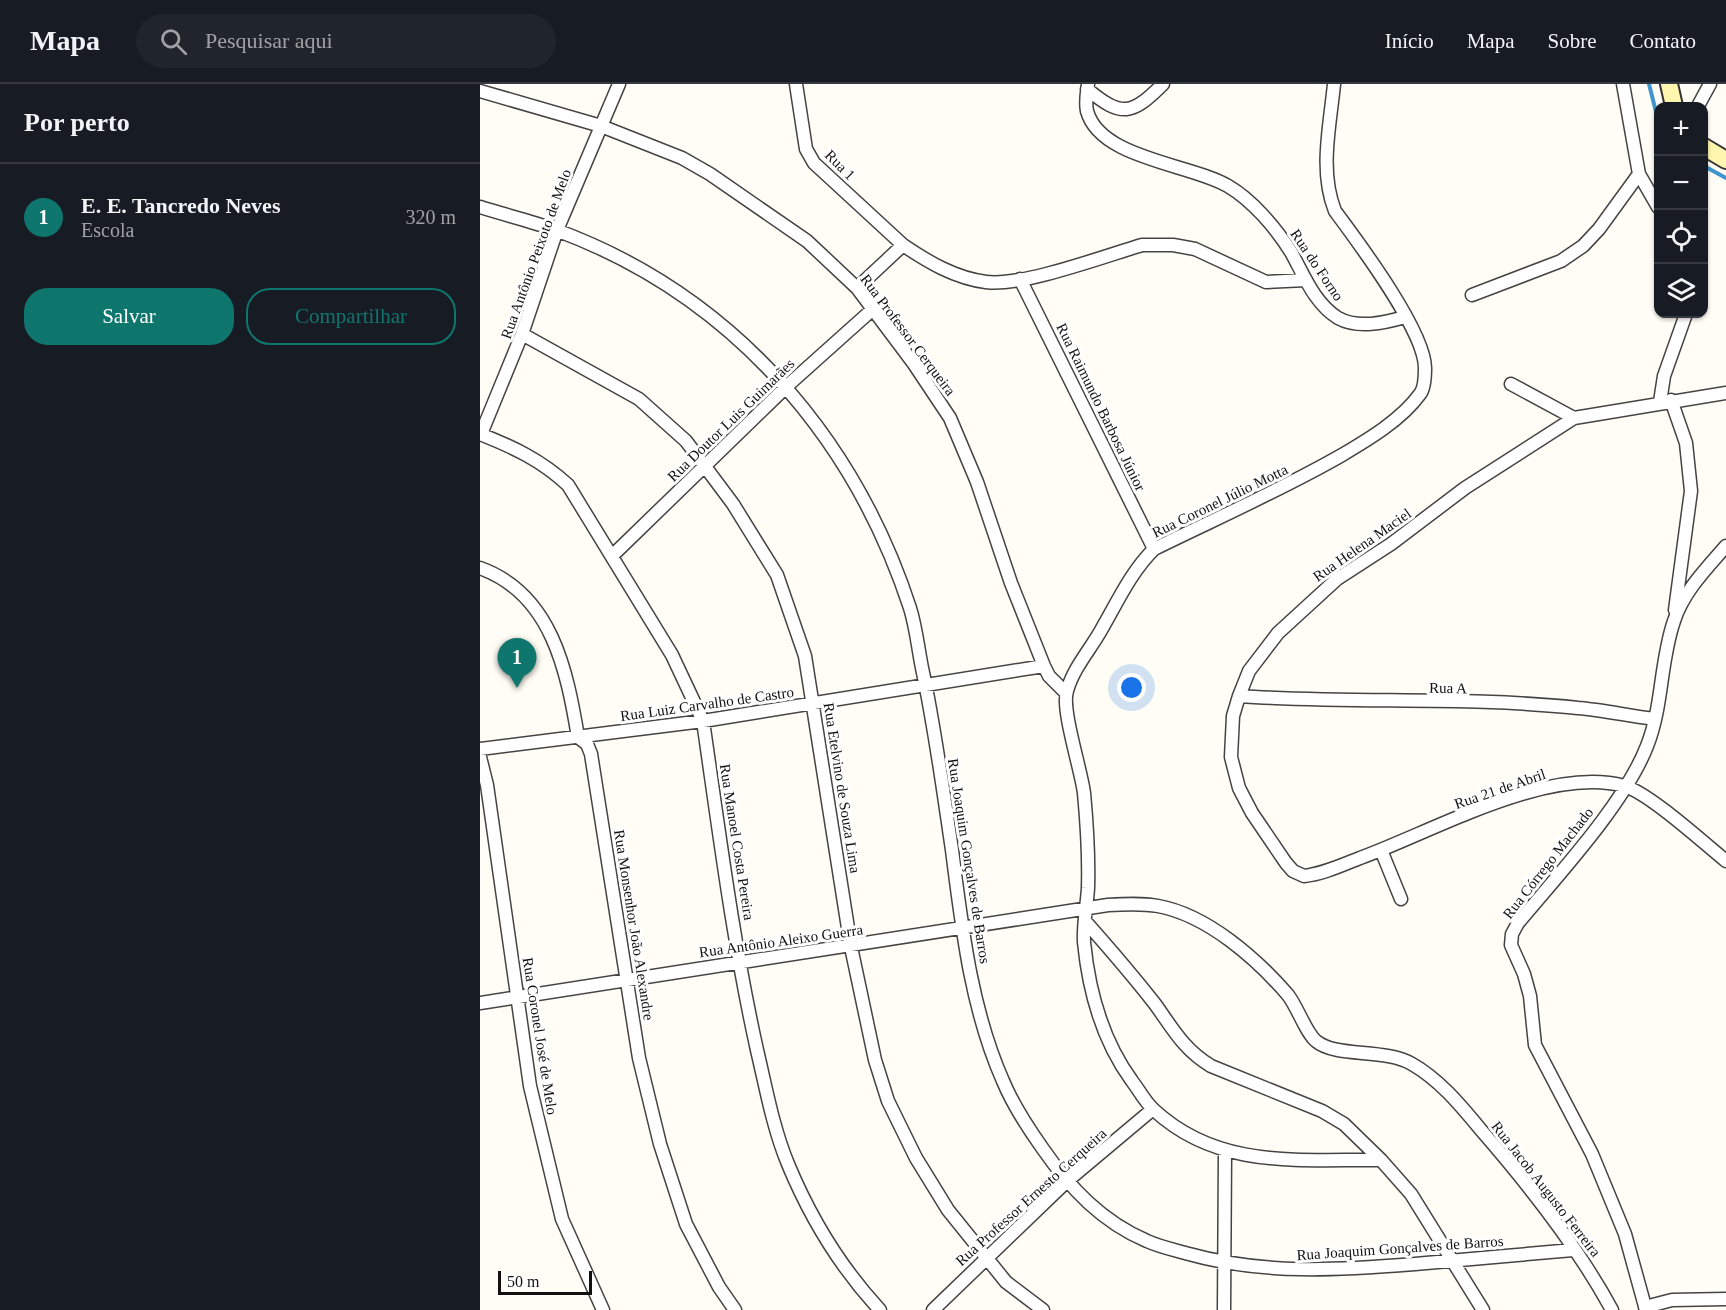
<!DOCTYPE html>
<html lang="pt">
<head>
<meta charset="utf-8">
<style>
	:root { --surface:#171b24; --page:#20242c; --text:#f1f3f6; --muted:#9ea1a6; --line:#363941; --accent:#0f766e }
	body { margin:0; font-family:Georgia,serif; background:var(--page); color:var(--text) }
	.controls { position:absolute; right:18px; top:18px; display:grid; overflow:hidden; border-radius:12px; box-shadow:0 2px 4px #0004 }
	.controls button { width:54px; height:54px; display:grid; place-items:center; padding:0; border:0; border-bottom:2px solid var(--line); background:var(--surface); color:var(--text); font:30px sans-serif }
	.scale { position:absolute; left:18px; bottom:15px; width:94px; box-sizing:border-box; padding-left:6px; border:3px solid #111; border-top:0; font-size:16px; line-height:21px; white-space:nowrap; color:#111; -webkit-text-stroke:4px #fff; paint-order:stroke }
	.you { position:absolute; left:652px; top:604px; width:21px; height:21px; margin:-15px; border:4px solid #fff; border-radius:50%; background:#1a73e8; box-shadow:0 0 0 9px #1a73e833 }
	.badge { display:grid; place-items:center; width:39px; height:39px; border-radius:50%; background:var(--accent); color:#fff; font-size:20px; font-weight:700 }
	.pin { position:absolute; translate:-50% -50px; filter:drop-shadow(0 2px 3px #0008) }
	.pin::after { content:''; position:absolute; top:32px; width:21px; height:18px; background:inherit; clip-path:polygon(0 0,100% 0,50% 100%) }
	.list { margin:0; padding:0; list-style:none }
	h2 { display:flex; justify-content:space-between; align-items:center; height:78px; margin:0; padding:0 24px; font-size:26px }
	h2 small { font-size:20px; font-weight:400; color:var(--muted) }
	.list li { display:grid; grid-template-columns:39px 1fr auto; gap:18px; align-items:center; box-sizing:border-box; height:108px; padding:0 24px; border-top:2px solid var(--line) }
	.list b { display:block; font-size:22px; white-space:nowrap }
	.list p { margin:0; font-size:20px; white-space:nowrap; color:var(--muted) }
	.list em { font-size:20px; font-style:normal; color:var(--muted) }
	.actions { display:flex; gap:12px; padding:18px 24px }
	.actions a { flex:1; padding:14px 0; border:2px solid var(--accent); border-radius:24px; text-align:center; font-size:21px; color:var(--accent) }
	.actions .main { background:var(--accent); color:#fff }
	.icon { flex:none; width:33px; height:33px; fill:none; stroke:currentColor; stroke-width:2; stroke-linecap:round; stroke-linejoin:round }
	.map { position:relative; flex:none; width:1246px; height:1226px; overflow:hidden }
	header { display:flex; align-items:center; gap:36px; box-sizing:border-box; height:84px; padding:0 30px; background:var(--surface); border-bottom:2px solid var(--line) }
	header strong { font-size:28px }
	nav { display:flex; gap:33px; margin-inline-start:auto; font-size:21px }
	.search { width:420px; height:54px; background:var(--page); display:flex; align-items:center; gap:15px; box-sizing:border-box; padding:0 21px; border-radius:33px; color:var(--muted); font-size:22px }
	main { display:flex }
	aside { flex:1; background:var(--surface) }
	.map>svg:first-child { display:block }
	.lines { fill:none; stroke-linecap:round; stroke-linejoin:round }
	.stream { stroke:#3f96cf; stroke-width:4 }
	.street-casing { stroke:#444; stroke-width:15 }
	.secondary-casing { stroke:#333; stroke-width:20 }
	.street { stroke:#fff; stroke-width:12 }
	.secondary { stroke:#fff6b0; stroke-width:16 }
	.labels { text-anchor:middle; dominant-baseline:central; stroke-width:6; stroke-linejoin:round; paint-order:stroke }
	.street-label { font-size:15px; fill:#111; stroke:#fff }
</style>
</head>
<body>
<header>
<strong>Mapa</strong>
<div class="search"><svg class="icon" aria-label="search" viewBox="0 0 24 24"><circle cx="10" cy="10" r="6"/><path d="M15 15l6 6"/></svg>Pesquisar aqui</div>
<nav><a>Início</a><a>Mapa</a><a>Sobre</a><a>Contato</a></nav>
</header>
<main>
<aside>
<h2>Por perto<small></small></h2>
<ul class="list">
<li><span class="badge">1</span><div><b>E. E. Tancredo Neves</b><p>Escola</p></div><em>320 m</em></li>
</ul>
<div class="actions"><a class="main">Salvar</a><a>Compartilhar</a></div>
</aside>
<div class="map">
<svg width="1246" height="1226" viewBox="0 0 1246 1226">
	<rect width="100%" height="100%" fill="#fffdf5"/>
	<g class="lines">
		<path class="stream" d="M 1169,0 L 1178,36
			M 1224,82 L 1246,94"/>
		<defs>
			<path id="street" d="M 316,0 L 326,65 L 334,79 L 423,161
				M 608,0 C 607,9 605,18 607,27 C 620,75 711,80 748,102 C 772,116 796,144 811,168 C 824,191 834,219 858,234 C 878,245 904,239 925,233
				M 854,0 C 850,42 839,87 855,127 C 878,158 945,247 945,284 C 945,291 945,304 940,310 C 921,336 889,355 862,371 C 801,406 737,434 674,465 C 650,489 637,519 620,548 C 609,567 593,585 587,607 C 581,625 601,685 604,709 C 607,741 609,772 608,804 C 607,821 603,840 604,858 C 609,909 622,956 652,997 C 659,1006 665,1018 674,1026 C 739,1086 820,1075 901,1076 L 931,1110 L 1003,1226
				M 1143,0 L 1159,90 L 1178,123
				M 607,5 C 642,34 652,31 683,0
				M 0,7 L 121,42 L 202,74 L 230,90 L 327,157 L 377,204 L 434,280 L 470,334 L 497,398 L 531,499 L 564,582 L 569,592 L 586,609
				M 1218,22 L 1230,0
				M 0,123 C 25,131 51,137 76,146 C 250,210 373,350 430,524 C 436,543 438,564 442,584 C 455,644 463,706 472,766 C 482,844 491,925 523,997 C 533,1021 548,1044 563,1065 C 590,1104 622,1138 667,1157 C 680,1163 695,1166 709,1170 C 785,1191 858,1186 935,1180 C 988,1175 1040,1171 1093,1166
				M 540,195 L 674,465
				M 377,204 L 423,161 C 448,178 475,194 506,198 C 541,203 625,172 662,161 L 693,161 L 715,165 L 786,198 L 826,196
				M 992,211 L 1081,177 L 1103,162 L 1119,145 L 1159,90
				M 42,250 L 159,315 L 206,357 L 253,420 L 297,491 L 325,572 L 371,863 L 395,976 L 408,1017 L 436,1074 L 468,1126 L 526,1198 L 563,1226
				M 1031,300 L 1094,334
				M 1246,309 L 1094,334 L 985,404 L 911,460 L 857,495 L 798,549 L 769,587 L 759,612 L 753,632 L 751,673 L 759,704 L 772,729 L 806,779 L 813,787 L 824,792 C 843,790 862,781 880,774 C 952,748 1068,681 1144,702 C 1168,708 1225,760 1246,777
				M 1191,316 L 1206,359 L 1211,407 L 1195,526
				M 1180,318 L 1184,292 L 1206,230
				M 0,350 C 33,363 61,376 88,401 L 192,571 L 223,637 C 239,747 253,858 277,966 C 286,1004 293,1044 308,1080 C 330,1133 361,1184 400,1226
				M 1,350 L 42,250 L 77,146 L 139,0
				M 133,471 L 307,302 L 393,225
				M 0,484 C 72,510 87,587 98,653 L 107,660 L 111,670 L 159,974 L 180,1060 L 206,1140 L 239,1203 L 255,1226
				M 759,612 C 872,620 986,612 1098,624 C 1123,626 1149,632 1175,635
				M 0,665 L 223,637 L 564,582
				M 0,673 L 7,701 L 50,1002 L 82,1135 L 123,1226
				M 901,766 L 921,815
				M 605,837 C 629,864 653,892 675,920 C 693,945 704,966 731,982 L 842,1027 L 864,1040 L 901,1076
				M 0,919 L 628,821 C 645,820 662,819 678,822 C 727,831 776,874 808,911 C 818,924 826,949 836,957 C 856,974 904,964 932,980 C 960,996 981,1022 1001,1046 C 1048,1100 1098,1163 1132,1226
				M 1165,1223 L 1192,1216 L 1246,1215
				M 453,1226 L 586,1098 L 673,1025
				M 744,1226 L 745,1068
				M 1166,1226 L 1145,1150 L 1112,1070 L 1055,961 L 1050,912 L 1044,890 L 1031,861 L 1032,850 L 1038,839 C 1078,791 1145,719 1167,662 C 1183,622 1180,577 1194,537 C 1203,508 1227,484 1246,462"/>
			<path id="secondary" d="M 1189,0 L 1194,22
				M 1224,63 L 1246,76"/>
		</defs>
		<use href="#street" class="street-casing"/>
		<use href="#secondary" class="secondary-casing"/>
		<use href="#street" class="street"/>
		<use href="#secondary" class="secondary"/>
	</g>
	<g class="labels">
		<g class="street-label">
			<text transform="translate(360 81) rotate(45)">Rua 1</text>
			<text transform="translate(56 170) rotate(-70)">Rua Antônio Peixoto de Melo</text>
			<text transform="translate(837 181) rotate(56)">Rua do Forno</text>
			<text transform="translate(428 251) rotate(53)">Rua Professor Cerqueira</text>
			<text transform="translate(621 323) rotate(64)">Rua Raimundo Barbosa Júnior</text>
			<text transform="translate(251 336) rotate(-44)">Rua Doutor Luis Guimarães</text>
			<text transform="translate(740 417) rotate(-26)">Rua Coronel Júlio Motta</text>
			<text transform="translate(882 461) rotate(-35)">Rua Helena Maciel</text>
			<text transform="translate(968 604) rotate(1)">Rua A</text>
			<text transform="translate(227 620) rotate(-8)">Rua Luiz Carvalho de Castro</text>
			<text transform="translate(362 704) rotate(81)">Rua Etelvino de Souza Lima</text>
			<text transform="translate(1020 705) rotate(-19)">Rua 21 de Abril</text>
			<text transform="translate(257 758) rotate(81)">Rua Manoel Costa Pereira</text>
			<text transform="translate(489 777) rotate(81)">Rua Joaquim Gonçalves de Barros</text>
			<text transform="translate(1068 779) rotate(-52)">Rua Córrego Machado</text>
			<text transform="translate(154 841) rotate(81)">Rua Monsenhor João Alexandre</text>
			<text transform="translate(301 857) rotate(-8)">Rua Antônio Aleixo Guerra</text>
			<text transform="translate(60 952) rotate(81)">Rua Coronel José de Melo</text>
			<text transform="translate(1066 1105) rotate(52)">Rua Jacob Augusto Ferreira</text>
			<text transform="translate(551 1113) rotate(-42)">Rua Professor Ernesto Cerqueira</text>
			<text transform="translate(920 1164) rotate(-4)">Rua Joaquim Gonçalves de Barros</text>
		</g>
	</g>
</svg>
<div class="controls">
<button>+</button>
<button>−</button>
<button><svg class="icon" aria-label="locate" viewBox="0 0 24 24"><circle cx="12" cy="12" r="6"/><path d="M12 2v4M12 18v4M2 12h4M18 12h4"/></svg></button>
<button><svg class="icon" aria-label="layers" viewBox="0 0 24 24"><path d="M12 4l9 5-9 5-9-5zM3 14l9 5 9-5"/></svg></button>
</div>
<div class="scale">50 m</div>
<div class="you"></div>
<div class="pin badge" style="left:37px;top:604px">1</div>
</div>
</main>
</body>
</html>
